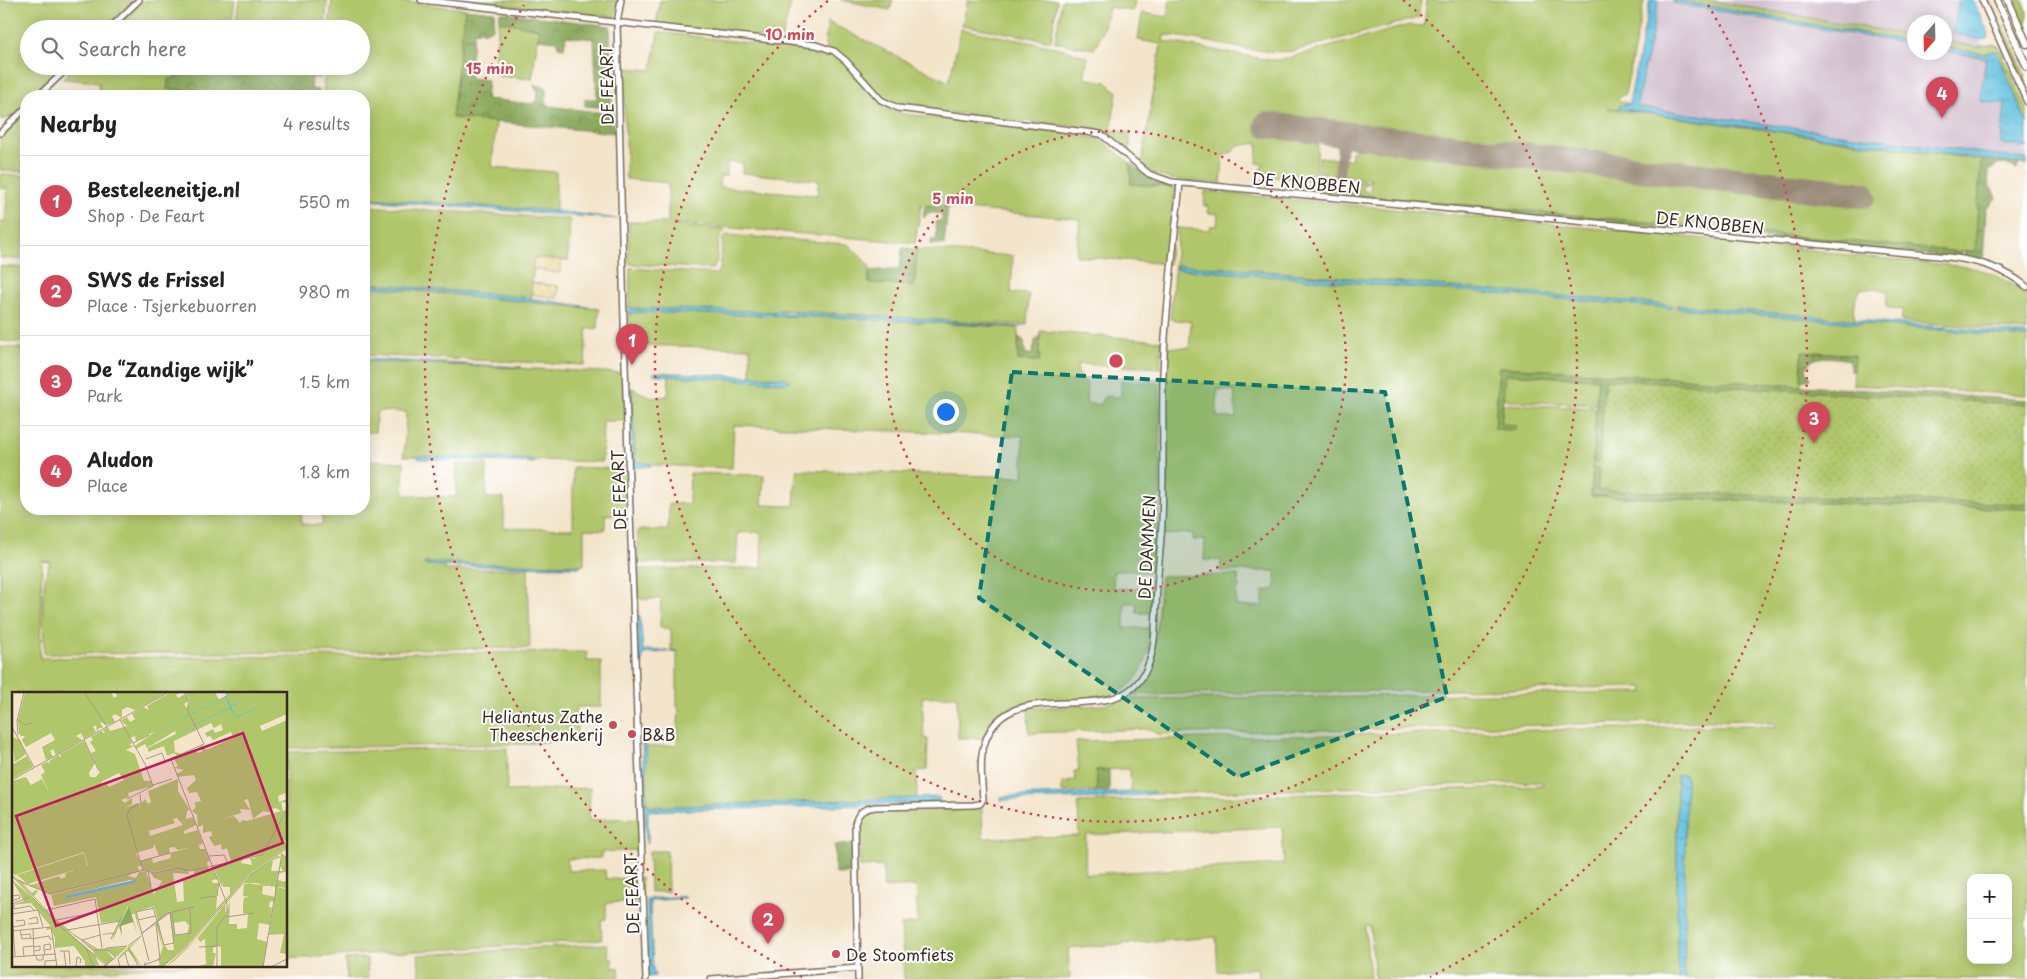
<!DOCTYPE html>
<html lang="en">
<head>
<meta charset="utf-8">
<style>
	:root { --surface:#fff; --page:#f6f6f6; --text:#222; --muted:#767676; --line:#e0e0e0; --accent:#d1495b }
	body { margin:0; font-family:"Playpen Sans",sans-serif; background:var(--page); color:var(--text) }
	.controls { position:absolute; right:15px; bottom:15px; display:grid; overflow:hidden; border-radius:10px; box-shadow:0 2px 12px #0003 }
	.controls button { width:45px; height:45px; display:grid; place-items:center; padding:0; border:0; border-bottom:1px solid var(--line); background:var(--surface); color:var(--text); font:25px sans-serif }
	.compass { position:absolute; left:1907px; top:15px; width:45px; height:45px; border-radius:50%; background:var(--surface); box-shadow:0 2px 12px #0003; rotate:200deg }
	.you { position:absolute; left:945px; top:411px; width:18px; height:18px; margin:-12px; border:4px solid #fff; border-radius:50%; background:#1a73e8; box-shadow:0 0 0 8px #1a73e833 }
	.badge { display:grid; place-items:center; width:32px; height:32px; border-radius:50%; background:var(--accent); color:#fff; font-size:16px; font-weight:700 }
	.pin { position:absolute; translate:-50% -41px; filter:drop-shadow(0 1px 2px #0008) }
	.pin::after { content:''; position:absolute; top:26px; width:18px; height:15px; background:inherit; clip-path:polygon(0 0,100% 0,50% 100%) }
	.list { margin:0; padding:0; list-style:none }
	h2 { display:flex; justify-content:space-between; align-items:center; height:65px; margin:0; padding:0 20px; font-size:21px }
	h2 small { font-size:16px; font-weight:400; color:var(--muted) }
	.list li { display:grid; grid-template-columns:32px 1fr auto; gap:15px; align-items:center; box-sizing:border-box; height:90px; padding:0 20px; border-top:1px solid var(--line) }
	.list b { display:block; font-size:19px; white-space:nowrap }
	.list p { margin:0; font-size:16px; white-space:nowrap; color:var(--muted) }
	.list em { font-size:16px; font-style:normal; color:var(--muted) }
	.icon { flex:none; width:28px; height:28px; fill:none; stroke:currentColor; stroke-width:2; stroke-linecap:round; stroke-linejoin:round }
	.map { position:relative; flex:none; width:2027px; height:979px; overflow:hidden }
	.search { position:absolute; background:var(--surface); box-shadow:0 2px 12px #0003; left:20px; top:20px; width:350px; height:55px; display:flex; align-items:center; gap:12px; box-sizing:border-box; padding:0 18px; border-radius:28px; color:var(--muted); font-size:19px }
	.panel { position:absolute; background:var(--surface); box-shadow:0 2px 12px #0003; left:20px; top:90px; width:350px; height:425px; border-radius:20px }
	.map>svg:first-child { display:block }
	.industrial { fill:#d0bdcc; fill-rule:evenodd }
	.green { fill:#b0c66b; stroke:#767844; fill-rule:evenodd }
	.forest { fill:url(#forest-crowns); stroke:#646a3e }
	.sand { fill:url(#sand-dots); stroke:#94825e }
	.garden { fill:url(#garden-dots); stroke:#767844 }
	.water { fill:url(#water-ripples); stroke:#4e757e }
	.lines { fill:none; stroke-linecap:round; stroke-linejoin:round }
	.taxiway { stroke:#978774; stroke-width:10 }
	.runway { stroke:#978774; stroke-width:26 }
	.tertiary-casing { stroke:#7b6b5a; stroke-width:8 }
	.trunk-casing { stroke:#7b6b5a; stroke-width:9 }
	.tertiary { stroke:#fff; stroke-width:5 }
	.trunk { stroke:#fff; stroke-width:6 }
	.marked { fill:#0f766e; fill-opacity:0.2; stroke:#0f766e; stroke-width:4; stroke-dasharray:10 6; stroke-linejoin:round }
	.ring { fill:none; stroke:#d1495b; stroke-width:2.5; stroke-dasharray:2.5 5 }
	.poi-dot { fill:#d1495b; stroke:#fff; stroke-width:2 }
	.labels { text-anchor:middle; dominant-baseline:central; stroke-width:4; stroke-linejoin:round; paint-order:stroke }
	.street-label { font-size:16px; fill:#3b2a1e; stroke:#fff }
	.poi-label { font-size:16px; fill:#3b2a1e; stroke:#fff; text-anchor:start }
	.inset-river { fill:none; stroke:#61c0df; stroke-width:2.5 }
	.inset-road { fill:none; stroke:#a99a85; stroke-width:1 }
	.view { fill:#c2185b; fill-opacity:0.15; stroke:#c2185b; stroke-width:2.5 }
	.inset-edge { fill:none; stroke:#3b2a1e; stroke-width:2.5 }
	.centre { fill:#d1495b; stroke:#fff; stroke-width:2.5 }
	.ring-label { font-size:15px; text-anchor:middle; font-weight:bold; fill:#d1495b; stroke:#fff; stroke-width:4; stroke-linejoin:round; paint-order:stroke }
</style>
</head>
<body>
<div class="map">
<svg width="2027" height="979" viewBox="0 0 2027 979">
	<defs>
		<pattern id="forest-crowns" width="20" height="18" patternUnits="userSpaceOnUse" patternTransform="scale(1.25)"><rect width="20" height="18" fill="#8cab5f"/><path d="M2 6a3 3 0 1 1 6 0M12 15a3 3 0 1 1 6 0" fill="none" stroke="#748b4e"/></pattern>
		<pattern id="sand-dots" width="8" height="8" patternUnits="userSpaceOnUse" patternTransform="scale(1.25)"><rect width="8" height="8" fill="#eeda9e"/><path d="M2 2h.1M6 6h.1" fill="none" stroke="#cdbb88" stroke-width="1.8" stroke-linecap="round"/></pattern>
		<pattern id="garden-dots" width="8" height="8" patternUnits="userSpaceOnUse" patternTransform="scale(1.25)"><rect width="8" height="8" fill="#b0c66b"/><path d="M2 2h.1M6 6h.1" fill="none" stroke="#98aa5c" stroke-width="1.8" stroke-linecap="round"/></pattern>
		<pattern id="water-ripples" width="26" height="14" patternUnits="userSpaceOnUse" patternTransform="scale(1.25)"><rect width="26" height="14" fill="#61c0df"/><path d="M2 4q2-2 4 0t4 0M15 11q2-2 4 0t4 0" fill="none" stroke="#519cb4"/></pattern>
	</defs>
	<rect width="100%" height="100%" fill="#fff"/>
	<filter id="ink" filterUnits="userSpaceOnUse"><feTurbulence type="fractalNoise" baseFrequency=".02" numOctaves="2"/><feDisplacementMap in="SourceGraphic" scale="10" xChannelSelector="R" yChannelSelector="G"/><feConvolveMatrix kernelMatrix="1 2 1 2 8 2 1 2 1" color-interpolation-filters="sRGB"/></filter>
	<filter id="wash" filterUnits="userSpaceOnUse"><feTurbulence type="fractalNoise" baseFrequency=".0096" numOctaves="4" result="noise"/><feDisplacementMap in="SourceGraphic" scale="20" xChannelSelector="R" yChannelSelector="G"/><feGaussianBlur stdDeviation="1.12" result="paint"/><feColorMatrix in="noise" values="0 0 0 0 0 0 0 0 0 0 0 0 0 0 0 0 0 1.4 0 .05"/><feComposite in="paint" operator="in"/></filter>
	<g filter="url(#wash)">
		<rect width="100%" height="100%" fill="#f3e4ca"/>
		<path class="industrial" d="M 1654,0 L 1962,0 L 2027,137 L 2027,162 L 1632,108 ZM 1914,22 L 1944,22 L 1944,52 L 1914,52 Z"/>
		<path class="green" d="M 0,0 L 133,0 L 104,29 L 29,29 L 29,66 L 65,66 L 34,96 L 26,96 L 26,104 C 18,111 12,120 0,119 Z
			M 143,0 L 235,0 L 231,29 L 113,29 Z
			M 239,0 L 327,0 L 325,29 L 235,29 Z
			M 332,0 L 408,2 L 465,9 L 452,117 L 496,122 L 492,167 L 556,172 L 556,211 L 369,198 L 365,200 L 365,206 L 570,219 L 568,261 L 534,258 L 531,298 L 364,283 L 364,96 L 323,96 L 325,66 L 361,66 L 361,29 L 329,29 Z
			M 459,0 L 618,0 L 615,17 L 612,17 Z
			M 660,0 L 792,0 L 781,40 L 656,25 Z
			M 841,0 L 893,0 L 890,10 Z
			M 968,0 L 1057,0 L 1051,41 L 962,25 Z
			M 1062,0 L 1135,0 L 1133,11 L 1109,7 C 1106,21 1101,37 1094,49 L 1055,42 Z
			M 1170,0 L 1421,0 L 1418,18 L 1293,51 C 1249,55 1207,38 1164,35 L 1163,41 L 1269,60 L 1281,60 L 1409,25 L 1424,26 L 1427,0 L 1644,0 L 1625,94 L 1619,97 L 1618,100 L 1629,104 L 1619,106 L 1618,109 L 1607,108 L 1981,160 L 1975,251 L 1962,252 L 1316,191 L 1316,181 L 1325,182 L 1324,189 L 1358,192 L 1359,182 L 1358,179 L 1367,181 L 1366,184 L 1363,184 L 1363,191 L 1370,192 L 1371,185 L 1368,184 L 1369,181 L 1372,179 L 1340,175 L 1341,159 L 1351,160 L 1352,152 L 1362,145 L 1862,203 L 1864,187 L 1322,123 L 1320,125 L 1267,119 L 1265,130 L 1319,137 L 1314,181 L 1272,177 L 1272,173 L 1260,171 L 1263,164 L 1257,163 L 1258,143 L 1236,146 L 1234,151 L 1223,156 L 1221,183 C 1202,182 1150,183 1142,162 L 1161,44 L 1138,40 L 1142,13 L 1167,17 Z
			M 1674,0 L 1706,0 L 1914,36 L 1914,42 Z
			M 1985,0 L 1989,0 C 2000,24 2027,68 2027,94 Z
			M 2010,0 L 2022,0 L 2027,11 L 2027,39 Z
			M 499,21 L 539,29 L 532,79 L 499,76 L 493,71 Z
			M 828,22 L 949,82 L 961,29 L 1060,48 L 1088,57 L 1084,78 L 1106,82 L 1117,92 L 1111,130 L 1130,133 L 1130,155 L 1096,129 L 918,109 L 890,103 L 884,100 L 851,64 L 825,46 L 827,24 Z
			M 658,32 L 824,52 L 839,59 L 881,104 L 903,114 L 1075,134 L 1100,139 L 1130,163 L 1131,184 L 1176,188 L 1169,264 L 1076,256 L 1080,219 L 921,205 L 915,243 L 672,223 L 672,225 L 726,230 C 713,239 721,257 713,269 L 630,264 L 628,261 L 629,222 L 668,223 L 668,183 L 626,179 C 626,170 627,135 625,131 L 623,68 L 652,70 ZM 728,162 L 743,163 L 742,173 L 819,180 L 817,195 L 719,187 L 720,176 L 726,176 Z
			M 1944,41 L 1978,47 L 1994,44 L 1999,47 L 2027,109 L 2027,123 L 1997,52 L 1984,54 L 1945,47 Z
			M 74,66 L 178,66 L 175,79 L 167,89 L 236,96 L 98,96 L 99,82 L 63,79 Z
			M 26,111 L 26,172 L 0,170 L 0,136 Z
			M 1319,157 L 1339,159 L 1337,175 L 1318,172 Z
			M 0,174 L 26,176 L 26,260 L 0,258 L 0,222 L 5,222 L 8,189 L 0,188 Z
			M 1205,191 L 1790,247 L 1848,255 L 1968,267 C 1991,271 2010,281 2027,297 L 2027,331 L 1901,321 L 1903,310 L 1886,307 L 1888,291 L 1862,288 C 1855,298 1850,309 1856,320 L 1677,305 L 1677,308 L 2027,337 L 2027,395 L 1853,385 L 1855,355 L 1802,351 L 1801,386 L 1499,367 L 1495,429 L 1515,430 L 1501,425 L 1503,404 L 1596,408 L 1591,496 L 2027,509 L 2027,979 L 1687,979 L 1684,970 L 1685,775 L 1677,776 L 1677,904 L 1679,979 L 1375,979 L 1370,926 L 1365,927 L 1370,979 L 1258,979 L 1257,968 L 1218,972 L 1216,937 L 1068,948 L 1070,979 L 904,979 L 901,925 L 918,923 L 916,886 L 884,888 L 883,866 L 860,867 L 859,822 L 866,812 L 982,808 L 983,838 L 1079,836 L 1078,802 L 1544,786 L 1542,782 L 1154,794 L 1154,792 L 1131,793 L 1130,769 L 1096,770 L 1097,791 L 1062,792 L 1062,783 L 1069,783 L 1069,781 L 1075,780 L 1074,771 L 1079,771 L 1076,741 L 1751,725 L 1775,728 L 1774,724 L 1752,720 L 1156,734 L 1150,729 L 1029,733 L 1028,708 L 1103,705 L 1124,699 L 1644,692 L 1643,687 L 1131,695 L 1144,681 L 1154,658 L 1161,576 L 1238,575 L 1239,589 L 1236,592 L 1236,606 L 1263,606 L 1263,591 L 1276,589 L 1275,571 L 1220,571 L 1221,560 L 1204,560 L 1205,540 L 1193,540 L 1193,533 L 1164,535 L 1167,480 L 1167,347 L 1189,348 L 1191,322 L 1170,319 L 1178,228 L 1209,230 L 1210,226 L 1217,226 L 1218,214 L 1208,213 L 1208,206 L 1204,206 ZM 1176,266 L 1230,268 L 1446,286 L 1447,288 L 1446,290 L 1221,272 L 1176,269 ZM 1449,287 L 1672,305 L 1672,307 L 1671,308 L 1512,295 ZM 1217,390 L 1234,391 L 1236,418 L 1217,417 ZM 1282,827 L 1284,864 L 1085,874 L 1086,835 ZM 1971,878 L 2008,878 L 2008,960 L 1971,960 Z
			M 727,235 L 848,244 L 870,266 L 869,283 L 914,286 L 917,249 L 1013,256 L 1011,293 L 1029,294 L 1027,325 L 779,310 L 777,312 L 634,309 L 629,308 L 630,268 L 716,274 L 720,269 L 723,238 Z
			M 0,266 L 26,268 L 26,343 L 0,341 Z
			M 364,286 L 599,309 L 598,328 L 587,329 L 585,365 L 364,355 Z
			M 635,312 L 829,317 L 1018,328 L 1018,360 L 1039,361 L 1040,331 L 1162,341 L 1160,368 L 1077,364 L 1078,373 L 1087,384 L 1086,403 L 1101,405 L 1102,399 L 1106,396 L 1121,397 L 1121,381 L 1160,383 L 1160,485 L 1154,571 L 1114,571 L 1113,588 L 1153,590 L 1151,613 L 1137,613 L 1136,603 L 1125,603 L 1124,628 L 1150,628 C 1149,638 1149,649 1146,659 C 1120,738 1016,663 983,738 L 958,738 L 957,696 L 922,697 L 924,738 L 928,739 L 927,770 L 916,771 L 917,798 L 652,807 L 647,805 L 645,747 L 677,745 L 679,708 L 677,707 L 677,651 L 671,650 L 671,629 L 660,628 L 661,599 L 639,599 L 638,569 L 762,568 L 761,532 L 738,533 L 736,563 L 641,563 L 638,560 L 638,530 L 668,530 L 669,504 L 689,504 L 690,473 L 764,475 L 762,505 L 794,506 L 796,470 L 1023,477 L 1023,436 L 734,425 L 732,468 L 651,465 L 651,464 L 635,461 L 632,388 L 652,398 L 668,396 L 669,376 L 738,379 L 785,378 L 751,376 L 750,348 L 632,345 L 629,314 Z
			M 0,347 L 26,348 L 26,509 L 301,509 L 302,524 L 322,525 L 322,509 L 364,509 L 364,460 L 404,462 L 403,488 L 405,495 L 456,497 L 457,464 L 487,464 L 486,498 L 504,498 L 504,528 L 573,529 L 573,467 L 627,469 L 628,514 L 605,515 L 605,530 L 584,529 L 584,565 L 424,564 L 445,566 L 445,570 L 528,568 L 530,648 L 414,649 L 358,652 L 44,654 C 44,626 39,587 50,562 L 42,561 L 40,658 L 359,656 L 411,653 L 587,652 L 587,661 L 601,661 L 601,707 L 576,707 L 577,738 L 525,744 L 286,748 L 286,693 L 14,693 L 14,965 L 190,965 L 0,977 Z
			M 364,361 L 623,373 L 626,421 L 603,421 L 602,462 L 404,456 L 406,412 L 377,411 L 375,432 L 364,432 Z
			M 1504,374 L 1598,379 L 1596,405 L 1512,401 L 1503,398 Z
			M 507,748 L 507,791 L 590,788 L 589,820 L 639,818 L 640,850 L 601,852 L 601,858 L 567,859 L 568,871 L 605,870 L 606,879 L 641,878 L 642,901 L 606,903 L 606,919 L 601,920 L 602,940 L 286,959 L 286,752 Z
			M 649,851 L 667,851 L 668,892 L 650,892 Z
			M 607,944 L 609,958 L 612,958 L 613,968 L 619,967 L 620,977 L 598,979 L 420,979 L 418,955 Z
			M 367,958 L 368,979 L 347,979 L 345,959 Z"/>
		<path class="forest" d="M 465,9 L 495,12 L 493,28 L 486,32 L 474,31 L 469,78 L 488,80 L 486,99 L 533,104 L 537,99 L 538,90 L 535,88 L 534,85 L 546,87 L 546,102 L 549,106 L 611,114 L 613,115 L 614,131 L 616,133 L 452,118 Z
			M 500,12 L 610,26 L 612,108 L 585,106 L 585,99 L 597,99 L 594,39 L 566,36 L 564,48 L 558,47 L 558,41 L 538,39 L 539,29 L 499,21 Z
			M 178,66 L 321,68 L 320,78 L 312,77 L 311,89 L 319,90 L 319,96 L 237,96 L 167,89 L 168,79 L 175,79 Z
			M 1989,158 L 2019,162 L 2017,170 C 2007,163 1998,161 1989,172 L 1988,184 L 1997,197 L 1986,209 L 1983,262 L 1964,258 L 1965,252 L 1975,251 L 1981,160 Z
			M 1130,163 L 1148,177 L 1168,187 L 1131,184 Z
			M 1316,191 L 1962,252 L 1961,258 L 1317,194 Z
			M 925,205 L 948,207 L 944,245 L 930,244 L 932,239 L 935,240 L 937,239 L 936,222 L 942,220 L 942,214 L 929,212 L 924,218 L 923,215 Z
			M 902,248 L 917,249 L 914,286 L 869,283 L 869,271 L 900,268 Z
			M 1040,335 L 1039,361 L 1018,360 L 1019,337 L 1024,341 L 1025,352 L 1030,355 L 1033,353 L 1035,341 Z
			M 1802,351 L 1855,355 L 1854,371 L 1850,371 L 1850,360 C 1835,358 1812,352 1806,369 L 1810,379 L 1801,381 Z
			M 1499,367 L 2027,400 L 2027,405 L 1605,379 L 1603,405 L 1596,405 L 1598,379 L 1505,374 L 1501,424 L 1515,425 L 1515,430 L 1495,429 Z
			M 1596,408 L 1603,409 L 1599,464 L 1593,463 Z
			M 1593,467 L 1599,467 L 1598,490 L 2027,504 L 2027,509 L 1591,496 Z
			M 1096,770 L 1109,770 L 1109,791 L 1097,791 Z
			M 855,844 L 855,873 L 835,874 L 835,845 Z"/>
		<path class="sand" d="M 534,258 L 562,260 L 560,273 L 533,269 Z
			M 532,283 L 558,286 L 557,298 L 531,294 Z"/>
		<path class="garden" d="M 1605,379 L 2027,405 L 2027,504 L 1598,490 L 1599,468 L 1592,467 L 1593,463 L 1599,463 L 1603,409 L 1596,408 L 1596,405 L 1603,405 Z"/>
		<path class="water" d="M 1650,0 L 1659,0 L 1637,104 L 1638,107 L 2027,159 L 2027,165 L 1618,109 L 1621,105 L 1626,105 L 1629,104 Z
			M 1674,0 L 1914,42 L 1914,45 L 1673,3 Z
			M 1959,0 L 1973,0 L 1988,32 L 1987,39 L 1982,40 L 1953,33 Z
			M 1945,47 L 1984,54 L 1994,51 L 1997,52 L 2027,123 L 2027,148 L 2005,145 L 2001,143 L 2005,104 L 1983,102 L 1980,100 L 1986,58 L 1945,51 Z
			M 364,198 L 556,211 L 618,219 L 365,200 Z
			M 1177,265 L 1446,286 L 1447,288 L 1446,290 L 1221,272 L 1176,269 Z
			M 364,283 L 531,298 L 596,308 L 493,298 L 484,299 L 451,293 L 364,286 Z
			M 1449,287 L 1672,305 L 1671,308 L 1449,290 Z
			M 1677,305 L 2027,334 L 2027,337 L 1677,308 Z
			M 627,308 L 777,312 L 779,310 L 781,312 L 912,318 L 1022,327 L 829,317 L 635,312 L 629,314 Z
			M 364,359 L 522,367 L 375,362 L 364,361 Z
			M 655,372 L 785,378 L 790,380 L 788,383 L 776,382 L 656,375 L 653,374 Z
			M 630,388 L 632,388 L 635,461 L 651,464 L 651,466 L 632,468 Z
			M 419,456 L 521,459 L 535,461 L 535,463 L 420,459 L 418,458 Z
			M 424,563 L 581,565 L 581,567 L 445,566 L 424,565 Z
			M 637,615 L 640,616 L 643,650 L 677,651 L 643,654 L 641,677 L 640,676 Z
			M 642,743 L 646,743 L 647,805 L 652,807 L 939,797 L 940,803 L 648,811 L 648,843 L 646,844 Z
			M 1677,775 L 1685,775 L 1686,779 L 1684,970 L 1687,979 L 1679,979 L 1677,958 Z
			M 1132,792 L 1152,792 L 1154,794 L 1105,798 L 1001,800 L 1001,797 L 1010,796 Z
			M 685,896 L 685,898 L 650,901 L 653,970 L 655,976 L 648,977 L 647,899 Z"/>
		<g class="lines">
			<path class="taxiway" d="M 1339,175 L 1343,133"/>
			<path class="runway" d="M 1267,125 L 1863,195"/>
		</g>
	</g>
	<g filter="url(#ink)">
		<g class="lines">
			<defs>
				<path id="tertiary" d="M 421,0 L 816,45 L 834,51 L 846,61 L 881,100 L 898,108 L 1101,134 L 1149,174 L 1172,182 L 1949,257 C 1979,261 2004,268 2027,287
					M 621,0 L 617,23 L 625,365 L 646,979
					M 1982,0 L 2027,102
					M 109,29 L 139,0
					M 38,96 L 70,66
					M 0,133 L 26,108
					M 711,979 L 858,968
					M 858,979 L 855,824 C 858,812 863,809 875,807 L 973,805 L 980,804 L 983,799 C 982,785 980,768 982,754 C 998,662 1117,739 1147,668 C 1157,645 1155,615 1157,590 C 1158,567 1161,545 1162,522 C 1164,473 1162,424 1163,375 C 1165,311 1174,247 1180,183"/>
				<path id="trunk" d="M 1997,0 L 2027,67
					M 2008,0 L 2027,44"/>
			</defs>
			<use href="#tertiary" class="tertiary-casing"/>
			<use href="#trunk" class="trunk-casing"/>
			<use href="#tertiary" class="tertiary"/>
			<use href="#trunk" class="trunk"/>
		</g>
	</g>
	<path class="marked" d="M 1012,372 L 1385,392 L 1447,697 L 1238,777 L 979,598 Z"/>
	<g class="ring">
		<circle cx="1116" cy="361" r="230"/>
		<path d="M1403 0A461 461 0 1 1 829 0"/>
		<path d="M802 977A691 691 0 0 1 524 5M1708 5A691 691 0 0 1 1430 977"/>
	</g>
	<g class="poi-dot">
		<circle cx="613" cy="725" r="5"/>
		<circle cx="632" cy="734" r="5"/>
		<circle cx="836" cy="954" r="5"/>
	</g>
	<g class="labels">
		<g class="street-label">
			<text transform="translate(606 85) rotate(-91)">DE FEART</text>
			<text transform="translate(1306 182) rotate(5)">DE KNOBBEN</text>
			<text transform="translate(1710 222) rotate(6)">DE KNOBBEN</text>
			<text transform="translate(618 490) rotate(-92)">DE FEART</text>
			<text transform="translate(1146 547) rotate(-87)">DE DAMMEN</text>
			<text transform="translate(631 894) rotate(-92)">DE FEART</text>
		</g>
		<g class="poi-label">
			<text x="603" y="716" text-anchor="end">Heliantus Zathe<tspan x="603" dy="18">Theeschenkerij</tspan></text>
			<text x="642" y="734">B&amp;B</text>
			<text x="846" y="954">De Stoomfiets</text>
		</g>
	</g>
	<g transform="translate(12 692)">
		<rect width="275" height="275" fill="#f3e4ca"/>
		<path d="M 13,0 L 99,0 L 102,6 L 105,4 L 103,0 L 157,0 L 123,18 L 115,15 L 110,18 L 110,26 L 103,22 L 100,24 L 103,30 L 96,33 L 88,30 L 91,36 L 87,36 L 85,40 L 84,33 L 81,35 L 84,40 L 72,47 L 69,41 L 64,44 L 70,48 L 44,63 L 41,57 L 38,59 L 41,65 L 34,68 L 30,55 L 43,48 L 39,41 L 14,55 L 10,48 L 13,44 L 9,44 L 7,41 L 6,28 ZM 159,0 L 169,0 L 164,3 L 166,6 L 173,2 L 177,9 L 172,12 L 175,17 L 178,9 L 173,0 L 203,0 L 207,8 L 214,4 L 213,0 L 275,1 L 275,22 L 248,34 L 250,39 L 275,28 L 275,105 L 273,101 L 266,104 L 267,110 L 275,107 L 275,111 L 269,110 L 271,119 L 274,118 L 268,131 L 275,118 L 275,147 L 272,149 L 275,155 L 235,184 L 174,254 L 150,275 L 144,275 L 148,272 L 146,268 L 151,255 L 147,234 L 150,254 L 144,232 L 131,243 L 146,230 L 147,232 L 151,251 L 156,258 L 162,258 L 158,221 L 146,230 L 157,221 L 181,216 L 156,220 L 146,229 L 142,214 L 124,220 L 128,243 L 123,222 L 119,222 L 116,214 L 100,250 L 102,243 L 99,242 L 91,243 L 90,242 L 103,240 L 108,229 L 89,231 L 84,205 L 42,214 L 39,203 L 121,181 L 116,184 L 124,186 L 127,180 L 134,179 L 142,202 L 150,189 L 142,186 L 138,180 L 143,181 L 167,175 L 143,180 L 131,178 L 130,173 L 125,175 L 128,179 L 39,202 L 11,192 L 20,201 L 24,198 L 26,199 L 22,204 L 54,238 L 83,257 L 117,255 L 129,245 L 118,256 L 130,275 L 116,259 L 105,266 L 115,257 L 119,260 L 115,255 L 104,265 L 94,258 L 102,267 L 95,273 L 55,239 L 0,183 L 16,194 L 47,184 L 49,187 L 54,185 L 53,181 L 61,179 L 61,172 L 70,169 L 76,174 L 72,160 L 3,183 L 0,180 L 0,89 L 14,85 L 19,93 L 30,87 L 39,104 L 29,83 L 33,80 L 29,73 L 35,70 L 38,72 L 37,69 L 46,63 L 49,66 L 48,62 L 72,49 L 83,71 L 77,81 L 78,85 L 84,85 L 88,80 L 79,61 L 84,59 L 78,50 L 81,48 L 79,45 L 89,39 L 93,42 L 91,38 L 96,35 L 98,39 L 115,34 L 109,29 L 111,27 L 115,25 L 118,30 L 123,27 L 120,22 L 131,15 L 137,18 L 135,14 ZM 199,31 L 202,36 L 209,32 L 211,38 L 203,41 L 201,37 L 193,41 L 195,45 L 198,44 L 201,48 L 219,40 L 221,46 L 194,58 L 191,53 L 186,56 L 191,59 L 186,61 L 183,57 L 162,67 L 166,74 L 162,76 L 172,78 L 164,82 L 166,85 L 182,83 L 184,88 L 175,96 L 177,101 L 185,100 L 189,109 L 182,111 L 184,115 L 180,119 L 185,123 L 186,135 L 191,133 L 191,141 L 199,139 L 200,144 L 197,145 L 202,154 L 209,152 L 210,158 L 215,156 L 219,169 L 245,164 L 242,167 L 238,165 L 240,173 L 229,171 L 231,167 L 201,174 L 210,195 L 210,190 L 211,195 L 218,195 L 218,202 L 204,217 L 205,205 L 202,204 L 205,203 L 206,191 L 201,191 L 200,188 L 206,187 L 201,178 L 197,179 L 195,170 L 198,169 L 193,157 L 188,157 L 187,153 L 191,152 L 186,138 L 172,142 L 172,139 L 184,133 L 181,125 L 174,127 L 175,119 L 178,118 L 166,99 L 166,87 L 136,99 L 139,110 L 136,112 L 133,107 L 127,114 L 126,111 L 112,116 L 120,112 L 120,106 L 113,111 L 109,108 L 117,105 L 116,101 L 141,94 L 139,89 L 132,89 L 123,62 L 114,58 L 122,54 L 117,53 L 120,51 L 118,46 L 123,44 L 124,49 L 144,39 L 123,54 L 124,57 L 133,52 L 135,56 L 163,39 L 164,42 L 136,56 L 136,60 L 152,54 L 155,64 L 162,61 L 165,64 L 169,62 L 163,60 L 162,49 ZM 107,81 L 112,88 L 97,95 L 95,92 L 90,94 L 89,90 ZM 236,107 L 241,127 L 251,119 L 261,121 L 260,117 L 264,116 L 269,119 L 235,129 L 230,128 L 228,131 L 222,124 L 208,128 L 229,121 L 228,117 L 238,118 L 232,108 ZM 165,126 L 171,133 L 138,144 L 137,139 L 163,131 L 161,127 ZM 142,152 L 147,164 L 158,161 L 157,156 L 162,155 L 166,158 L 180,155 L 158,161 L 159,166 L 141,171 L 140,166 L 128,169 L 124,161 L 141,156 ZM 185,177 L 182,178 L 182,185 L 171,186 L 172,209 L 165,210 L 161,181 L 177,182 L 176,179 ZM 117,188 L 124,189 L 54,206 L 54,204 ZM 173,229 L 177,234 L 175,242 L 163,243 L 161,231 ZM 0,45 L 8,48 L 14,62 L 3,70 ZM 15,64 L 21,75 L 0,87 L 0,73 ZM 270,162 L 275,165 L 275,179 L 266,182 L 265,188 L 275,190 L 275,196 L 232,191 L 176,256 L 162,269 L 153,275 L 177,254 L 228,194 L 239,182 L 266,164 L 269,165 L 261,168 L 259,179 L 271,179 L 268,174 ZM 0,188 L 81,259 L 87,273 L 73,275 L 73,269 L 62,254 L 43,256 L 43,246 L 39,237 L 34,238 L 36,234 L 41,237 L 19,211 L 0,213 L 12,209 ZM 243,191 L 275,197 L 275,262 L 268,261 L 272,242 L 257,243 L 262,210 L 258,209 L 257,215 L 260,216 L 258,233 L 247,231 L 245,247 L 255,250 L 251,274 L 209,275 L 209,255 L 206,254 L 201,256 L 201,261 L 204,261 L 201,274 L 204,275 L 184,275 L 194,272 L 193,247 L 188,250 L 186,246 L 213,213 L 214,224 L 218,208 L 217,232 L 225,232 L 225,237 L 235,236 L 236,222 L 231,221 L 231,212 L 232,206 L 237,205 L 231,204 L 232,192 ZM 247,192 L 263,195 L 263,205 L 250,202 L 251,194 Z" fill="#b0c66b" fill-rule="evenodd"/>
		<path d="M 117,214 L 125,241 L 121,230 L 109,234 L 110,244 L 107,234 Z" fill="#8cab5f"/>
		<path d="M 72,161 L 75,174 L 16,192 L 5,183 Z" fill="#b0c66b"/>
		<path d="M 221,0 L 214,5 L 219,14 L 233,8 L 219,15 L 224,25 L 258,9 L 224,26 L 218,16 L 136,56 L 218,15 L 213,5 L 122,52 Z" fill="#61c0df"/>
		<path class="inset-river" d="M 54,205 L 124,189"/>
		<path class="inset-road" d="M 72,0 L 95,35M 5,27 L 13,33 L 21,30M 108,28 L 133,72 L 141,94 L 115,107M 0,35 L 22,75M 6,43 L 5,29 L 12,0M 72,48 L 87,79M 121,51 L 137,43M 134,67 L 150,61 L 153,69M 159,67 L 215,212 L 215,221 L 205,235 L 205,275M 135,77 L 192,52 L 175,17 L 177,9 L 172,0M 0,88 L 157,0M 141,93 L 160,87M 128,102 L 129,111 L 117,118 L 115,124 L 131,179M 197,164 L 212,163 L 215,170M 129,169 L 158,161M 136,179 L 139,194M 0,184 L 49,235 L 96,275M 6,188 L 38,202 L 132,178 L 142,181 L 166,176 L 178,179 L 250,163 L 275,117M 0,204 L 7,203 L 8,206 L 0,209M 188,206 L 205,204 L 207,190M 0,212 L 18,205M 2,213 L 2,217 L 18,214 L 22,218M 141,215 L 152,253 L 162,251 L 158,221M 182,215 L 157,221 L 129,242 L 155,221 ZM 35,218 L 83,207 L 90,256M 124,219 L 137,269M 124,220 L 142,216M 0,221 L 3,264M 160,221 L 163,243 L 179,241 L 178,217M 0,222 L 26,218 L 31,235M 214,225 L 242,221M 45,228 L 85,220M 126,228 L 143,224M 16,232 L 26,231 L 25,225 L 17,227M 1,235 L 13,233 L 12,228 L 4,229M 21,236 L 22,264M 8,238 L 10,247 L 19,246M 55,238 L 108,229M 0,239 L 39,235 L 45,275M 9,243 L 18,242 L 19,247 L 37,244 L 38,247 L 42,247M 62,243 L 85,257M 99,247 L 110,224M 70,248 L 88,243M 116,254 L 129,244M 21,255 L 28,254 L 28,258 L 22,259M 187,255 L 205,254M 74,256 L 82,275M 94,256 L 115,254M 116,256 L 127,275M 32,258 L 39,257 L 38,252 L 32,253 L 32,258 L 33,263M 81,258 L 96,258 L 103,265M 48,259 L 57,259 L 58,272M 52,259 L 54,275M 24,264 L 25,268 L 31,268 L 31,263M 0,265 L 44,262M 12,265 L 11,255 L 21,254M 134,270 L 132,273 L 148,267 L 144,232M 33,275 L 33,269 L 45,268M 64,275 L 65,265 L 69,267 L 68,271M 91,275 L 104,265M 108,275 L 106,267 L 113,261 L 117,275M 150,275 L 174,255 L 234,186 L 275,156M 251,275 L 270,161M 259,275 L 275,267"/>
		<path class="view" d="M 231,41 L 271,151 L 44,234 L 4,124 Z"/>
		<rect width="275" height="275" class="inset-edge"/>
	</g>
	<circle cx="1116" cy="361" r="8" class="centre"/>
	<g class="ring-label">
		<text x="790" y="40">10 min</text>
		<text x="490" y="74">15 min</text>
		<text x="953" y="204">5 min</text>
	</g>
</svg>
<div class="controls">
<button>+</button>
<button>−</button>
</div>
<svg class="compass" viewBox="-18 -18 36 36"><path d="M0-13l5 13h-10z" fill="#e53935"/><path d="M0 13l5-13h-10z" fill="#767676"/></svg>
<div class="you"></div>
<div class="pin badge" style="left:632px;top:365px">1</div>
<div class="pin badge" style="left:768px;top:944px">2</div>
<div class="pin badge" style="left:1814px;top:443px">3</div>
<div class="pin badge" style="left:1942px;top:118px">4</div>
<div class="search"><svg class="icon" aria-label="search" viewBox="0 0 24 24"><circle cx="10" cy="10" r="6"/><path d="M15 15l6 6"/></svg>Search here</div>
<section class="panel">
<h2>Nearby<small>4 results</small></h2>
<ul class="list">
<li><span class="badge">1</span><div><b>Besteleeneitje.nl</b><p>Shop · De Feart</p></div><em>550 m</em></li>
<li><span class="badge">2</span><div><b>SWS de Frissel</b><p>Place · Tsjerkebuorren</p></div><em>980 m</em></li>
<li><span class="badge">3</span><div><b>De “Zandige wijk”</b><p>Park</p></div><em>1.5 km</em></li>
<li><span class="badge">4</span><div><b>Aludon</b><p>Place</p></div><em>1.8 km</em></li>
</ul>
</section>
</div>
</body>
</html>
